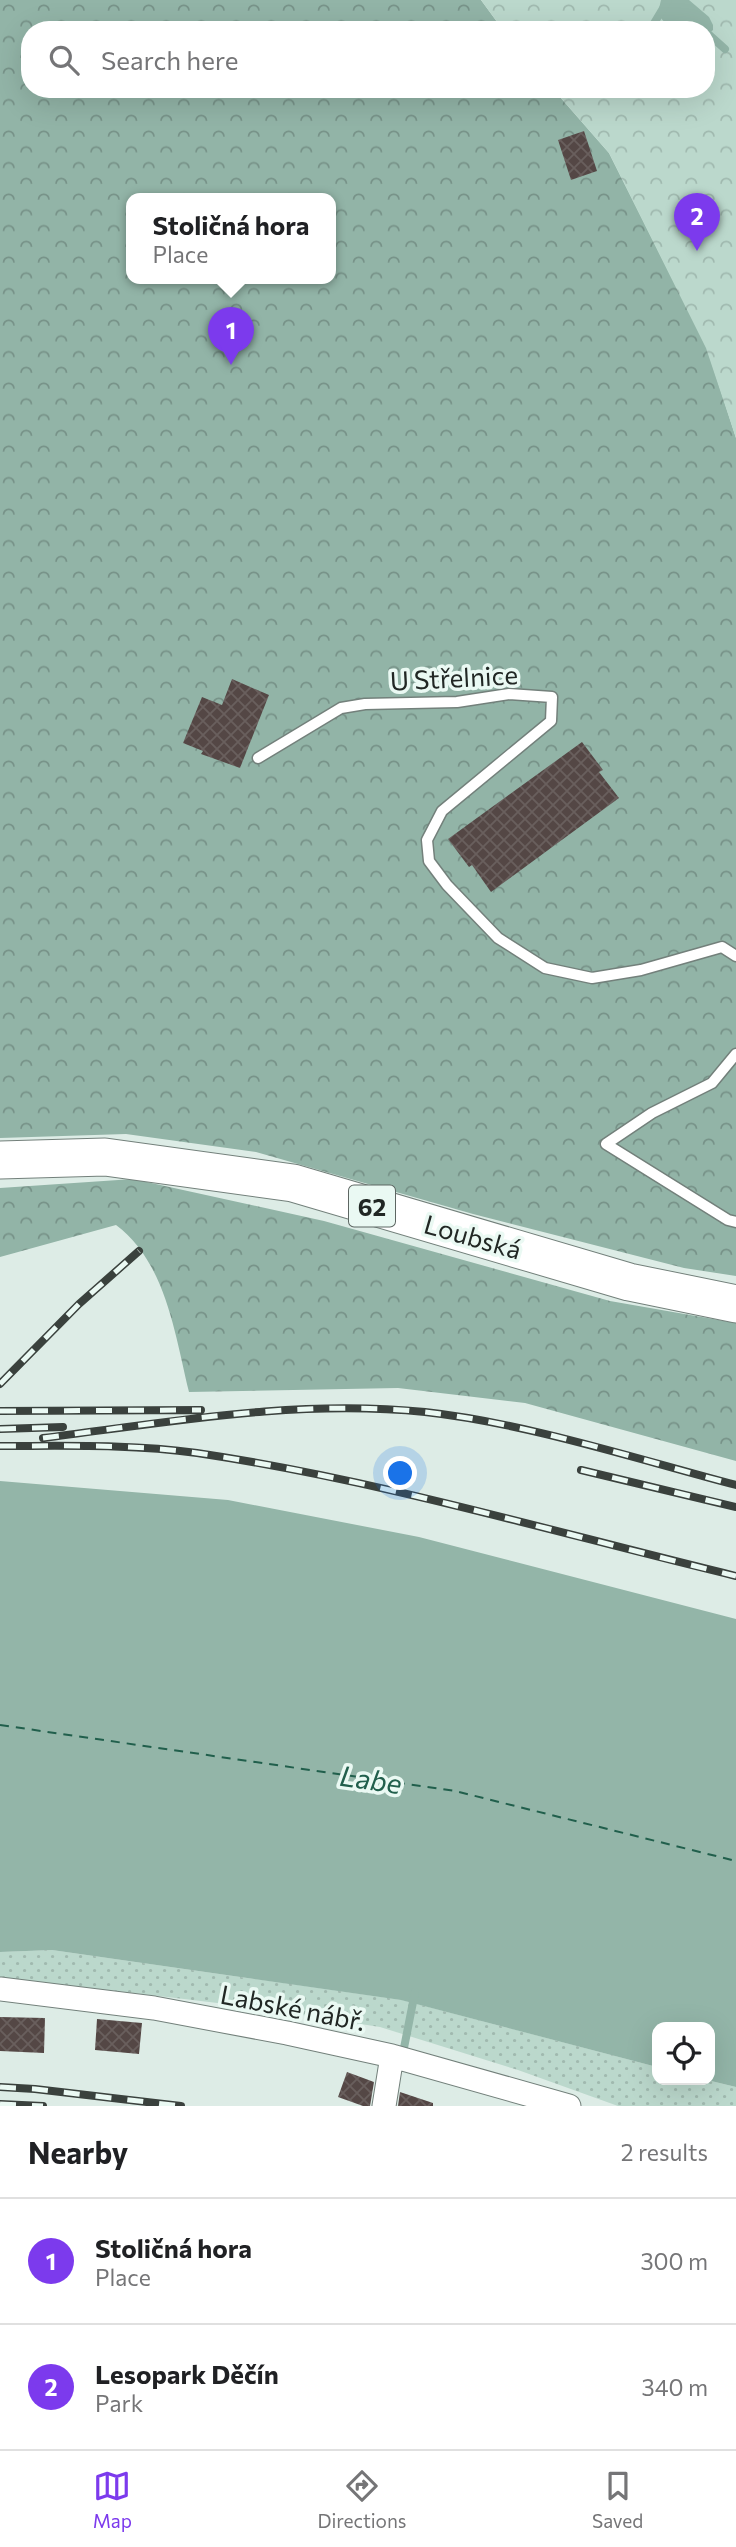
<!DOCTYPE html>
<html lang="en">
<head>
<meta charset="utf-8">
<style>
	:root { --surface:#fff; --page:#f2f2f2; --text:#202124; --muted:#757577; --line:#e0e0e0; --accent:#7c3aed }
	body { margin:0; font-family:Commissioner,sans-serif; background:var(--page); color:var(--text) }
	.controls { position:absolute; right:21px; bottom:21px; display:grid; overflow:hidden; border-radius:14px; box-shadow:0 7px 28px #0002 }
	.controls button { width:63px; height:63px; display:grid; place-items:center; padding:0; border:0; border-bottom:2px solid var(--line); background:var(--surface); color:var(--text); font:35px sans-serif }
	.you { position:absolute; left:401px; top:1474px; width:24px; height:24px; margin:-18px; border:5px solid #fff; border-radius:50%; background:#1a73e8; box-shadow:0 0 0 10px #1a73e833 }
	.badge { display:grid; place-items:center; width:46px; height:46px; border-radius:50%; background:var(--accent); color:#fff; font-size:23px; font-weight:700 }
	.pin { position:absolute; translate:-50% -58px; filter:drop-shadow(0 2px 4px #0008) }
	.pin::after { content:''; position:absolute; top:37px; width:24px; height:21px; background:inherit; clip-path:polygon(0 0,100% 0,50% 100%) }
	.popup { position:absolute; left:126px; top:193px; width:210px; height:91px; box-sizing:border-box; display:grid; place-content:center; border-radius:14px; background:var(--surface); filter:drop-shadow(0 2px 5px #0005); font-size:23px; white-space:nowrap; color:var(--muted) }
	.popup b { font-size:26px; color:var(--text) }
	.popup::after { content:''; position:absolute; left:50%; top:100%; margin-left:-14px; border:14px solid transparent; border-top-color:var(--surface) }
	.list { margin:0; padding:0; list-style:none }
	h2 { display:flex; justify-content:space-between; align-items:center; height:91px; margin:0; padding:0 28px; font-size:30px }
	h2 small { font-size:23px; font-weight:400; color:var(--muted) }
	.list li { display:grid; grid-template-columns:46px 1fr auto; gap:21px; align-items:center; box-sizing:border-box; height:126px; padding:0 28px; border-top:2px solid var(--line) }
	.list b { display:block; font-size:26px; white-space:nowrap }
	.list p { margin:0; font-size:23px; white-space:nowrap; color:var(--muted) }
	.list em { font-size:23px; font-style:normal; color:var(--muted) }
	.icon { flex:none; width:38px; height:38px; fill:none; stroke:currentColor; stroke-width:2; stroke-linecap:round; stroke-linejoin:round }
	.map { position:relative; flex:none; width:736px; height:2106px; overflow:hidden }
	.search { position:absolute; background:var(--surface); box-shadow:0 7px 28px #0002; left:21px; right:21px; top:21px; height:77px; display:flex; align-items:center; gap:18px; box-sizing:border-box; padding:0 24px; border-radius:28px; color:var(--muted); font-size:26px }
	.sheet { height:343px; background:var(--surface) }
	nav { display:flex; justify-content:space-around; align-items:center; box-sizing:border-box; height:98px; border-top:2px solid var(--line); background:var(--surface); font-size:19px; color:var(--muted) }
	nav a { display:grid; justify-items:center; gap:4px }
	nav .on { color:var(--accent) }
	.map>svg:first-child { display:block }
	.grass { fill:url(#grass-dots) }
	.forest { fill:url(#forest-crowns); fill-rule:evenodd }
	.park { fill:url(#park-crowns) }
	.water { fill:#93b5a8 }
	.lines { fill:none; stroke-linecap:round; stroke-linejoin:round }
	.stream { stroke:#93b5a8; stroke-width:8 }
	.ferry { stroke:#215f4c; stroke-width:2; stroke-dasharray:9 7; stroke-linecap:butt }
	.building { fill:url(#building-cross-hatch) }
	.service-casing { stroke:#73807b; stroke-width:13 }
	.minor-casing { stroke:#73807b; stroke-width:25 }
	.primary-casing { stroke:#73807b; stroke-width:39 }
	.service { stroke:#fff; stroke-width:10 }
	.minor { stroke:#fff; stroke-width:23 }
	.primary { stroke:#fff; stroke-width:37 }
	.rail-casing { stroke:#3a413d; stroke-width:8 }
	.rail { stroke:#eaf9f3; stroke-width:5; stroke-dasharray:16; stroke-linecap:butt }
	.labels { text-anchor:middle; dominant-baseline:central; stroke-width:7; stroke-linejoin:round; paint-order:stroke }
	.shield { fill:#eaf9f3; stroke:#5d6662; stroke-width:2 }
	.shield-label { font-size:24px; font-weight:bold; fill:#212724 }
	.street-label { font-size:26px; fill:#212724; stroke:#eaf9f3 }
	.water-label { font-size:28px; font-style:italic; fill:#215f4c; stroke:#eaf9f3 }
</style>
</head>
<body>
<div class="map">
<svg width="736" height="2106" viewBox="0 0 736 2106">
	<defs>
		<pattern id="grass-dots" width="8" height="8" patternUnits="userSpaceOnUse" patternTransform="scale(1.75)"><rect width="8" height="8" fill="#bbd8cc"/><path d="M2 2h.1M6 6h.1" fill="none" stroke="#a0b9af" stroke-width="1.8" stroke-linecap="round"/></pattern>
		<pattern id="forest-crowns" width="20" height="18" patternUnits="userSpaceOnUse" patternTransform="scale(1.75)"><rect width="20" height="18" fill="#92b4a7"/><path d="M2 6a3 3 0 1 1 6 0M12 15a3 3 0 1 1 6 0" fill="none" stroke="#779288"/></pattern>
		<pattern id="park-crowns" width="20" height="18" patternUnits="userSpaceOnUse" patternTransform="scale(1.75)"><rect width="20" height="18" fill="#bbd8cc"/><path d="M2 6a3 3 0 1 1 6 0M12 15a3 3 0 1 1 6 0" fill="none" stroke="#a0b9af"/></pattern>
		<pattern id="building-cross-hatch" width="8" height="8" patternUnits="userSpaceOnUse" patternTransform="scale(1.75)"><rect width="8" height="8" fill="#544745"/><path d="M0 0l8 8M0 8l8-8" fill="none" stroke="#695f5d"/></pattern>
	</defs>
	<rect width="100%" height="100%" fill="#ddece6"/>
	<path class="grass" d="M 52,1950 L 402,2000 L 657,2067 L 657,2080 L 707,2080 L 736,2087 L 736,2106 L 618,2106 L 518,2070 L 380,2027 L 251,2007 L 16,1979 L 0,1980 L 0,1952 Z"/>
	<path class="forest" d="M 0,0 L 481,0 L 503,30 L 30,30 L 30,89 L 553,89 L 609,153 L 707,348 L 736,438 L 736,1276 L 684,1268 L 473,1214 L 256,1152 L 126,1134 L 0,1138 ZM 131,199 L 331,199 L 331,279 L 131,279 Z
		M 133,1179 L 324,1221 L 610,1301 L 736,1323 L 736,1461 L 525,1403 L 398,1388 L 189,1392 C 175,1335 166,1262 116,1225 L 0,1257 L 0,1188 Z"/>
	<path class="park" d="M 481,0 L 736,0 L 736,438 L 706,348 L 609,153 L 553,89 L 706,89 L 706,30 L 503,30 Z"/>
	<path class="water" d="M 661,0 L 689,0 L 709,17 L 713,25 L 713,30 L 706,36 L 706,30 C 688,30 667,32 658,13 Z
		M 0,1481 L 228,1500 L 419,1537 L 736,1619 L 736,2087 L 707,2080 L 710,2080 L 710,2027 L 657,2027 L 657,2067 L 401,2000 L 52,1950 L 0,1952 Z"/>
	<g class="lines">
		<path class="stream" d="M 650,30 L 668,0
			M 706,32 L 725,49
			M 402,2058 L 415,1992"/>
		<path class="ferry" d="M 0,1725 L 455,1791 L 736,1861"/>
	</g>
	<path class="building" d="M 584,131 L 597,171 L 571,180 L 558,140 Z
		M 232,679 L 269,695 L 240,768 L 201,754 L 203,751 L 183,743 L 202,697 L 222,705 Z
		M 582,742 L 603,770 L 599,772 L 619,798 L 491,892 L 472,865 L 469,867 L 448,839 Z
		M 0,2017 L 45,2018 L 44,2053 L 0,2051 Z
		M 97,2019 L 142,2023 L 139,2054 L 95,2050 Z
		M 347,2072 L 374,2082 L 370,2106 L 363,2106 L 338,2097 Z
		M 400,2092 L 433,2103 L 433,2106 L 398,2106 Z"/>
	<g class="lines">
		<defs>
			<path id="service" d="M 258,758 L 341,708 L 365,704 L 457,702 L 509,694 L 552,697 L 551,721 L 442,811 L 427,840 L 429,861 L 447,885 L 498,938 L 545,968 L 592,978 L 641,970 L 722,947 L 736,956
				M 736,1054 L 712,1083 L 652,1113 L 606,1144 L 728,1220 L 736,1222"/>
			<path id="minor" d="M 0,1989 L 154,2008 L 287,2033 L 392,2056 L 569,2106
				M 384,2106 L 392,2056"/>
			<path id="primary" d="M 0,1160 L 105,1157 L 293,1183 L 629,1282 L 736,1304"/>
		</defs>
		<use href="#service" class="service-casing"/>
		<use href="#minor" class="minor-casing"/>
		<use href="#primary" class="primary-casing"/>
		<use href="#service" class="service"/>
		<use href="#minor" class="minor"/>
		<use href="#primary" class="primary"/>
		<defs>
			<path id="rail" d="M 0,1384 L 79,1304 L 139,1251
				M 0,1411 L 201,1410
				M 0,1429 L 63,1427
				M 43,1438 C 170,1422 297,1399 425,1412 C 526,1423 637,1459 736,1485
				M 0,1446 C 65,1446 132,1444 197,1453 C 379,1480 557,1533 736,1576
				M 581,1470 L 736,1507
				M 0,2087 L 35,2089 L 181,2106
				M 0,2104 L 43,2106"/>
		</defs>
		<use href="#rail" class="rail-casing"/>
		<use href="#rail" class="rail"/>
	</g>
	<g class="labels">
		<rect class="shield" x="349" y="1185.5" width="46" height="41" rx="5"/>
		<g class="shield-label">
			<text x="372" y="1206">62</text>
		</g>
		<g class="street-label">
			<text transform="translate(454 677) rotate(-3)">U Střelnice</text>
			<text transform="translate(473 1236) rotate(16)">Loubská</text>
			<text transform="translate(293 2007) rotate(11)">Labské nábř.</text>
		</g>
		<g class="water-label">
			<text transform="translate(371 1779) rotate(8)">Labe</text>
		</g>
	</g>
</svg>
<div class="controls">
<button><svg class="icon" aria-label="locate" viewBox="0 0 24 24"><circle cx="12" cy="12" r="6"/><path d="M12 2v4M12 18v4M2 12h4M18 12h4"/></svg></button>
</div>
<div class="you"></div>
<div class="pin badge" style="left:231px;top:365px">1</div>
<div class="popup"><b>Stoličná hora</b>Place</div>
<div class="pin badge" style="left:697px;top:251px">2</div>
<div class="search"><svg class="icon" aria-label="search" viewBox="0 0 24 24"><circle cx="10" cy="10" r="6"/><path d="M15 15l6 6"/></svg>Search here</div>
</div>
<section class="sheet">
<h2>Nearby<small>2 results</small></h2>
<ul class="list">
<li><span class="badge">1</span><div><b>Stoličná hora</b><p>Place</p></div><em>300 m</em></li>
<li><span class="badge">2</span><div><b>Lesopark Děčín</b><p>Park</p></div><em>340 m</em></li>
</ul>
</section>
<nav>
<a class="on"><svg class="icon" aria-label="map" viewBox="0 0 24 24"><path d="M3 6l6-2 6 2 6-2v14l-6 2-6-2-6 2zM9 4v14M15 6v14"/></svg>Map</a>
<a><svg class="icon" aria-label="directions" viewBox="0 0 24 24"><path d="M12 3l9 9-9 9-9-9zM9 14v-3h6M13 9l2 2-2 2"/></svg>Directions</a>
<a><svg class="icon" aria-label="saved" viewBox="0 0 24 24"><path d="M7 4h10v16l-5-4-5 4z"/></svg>Saved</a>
</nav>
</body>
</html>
